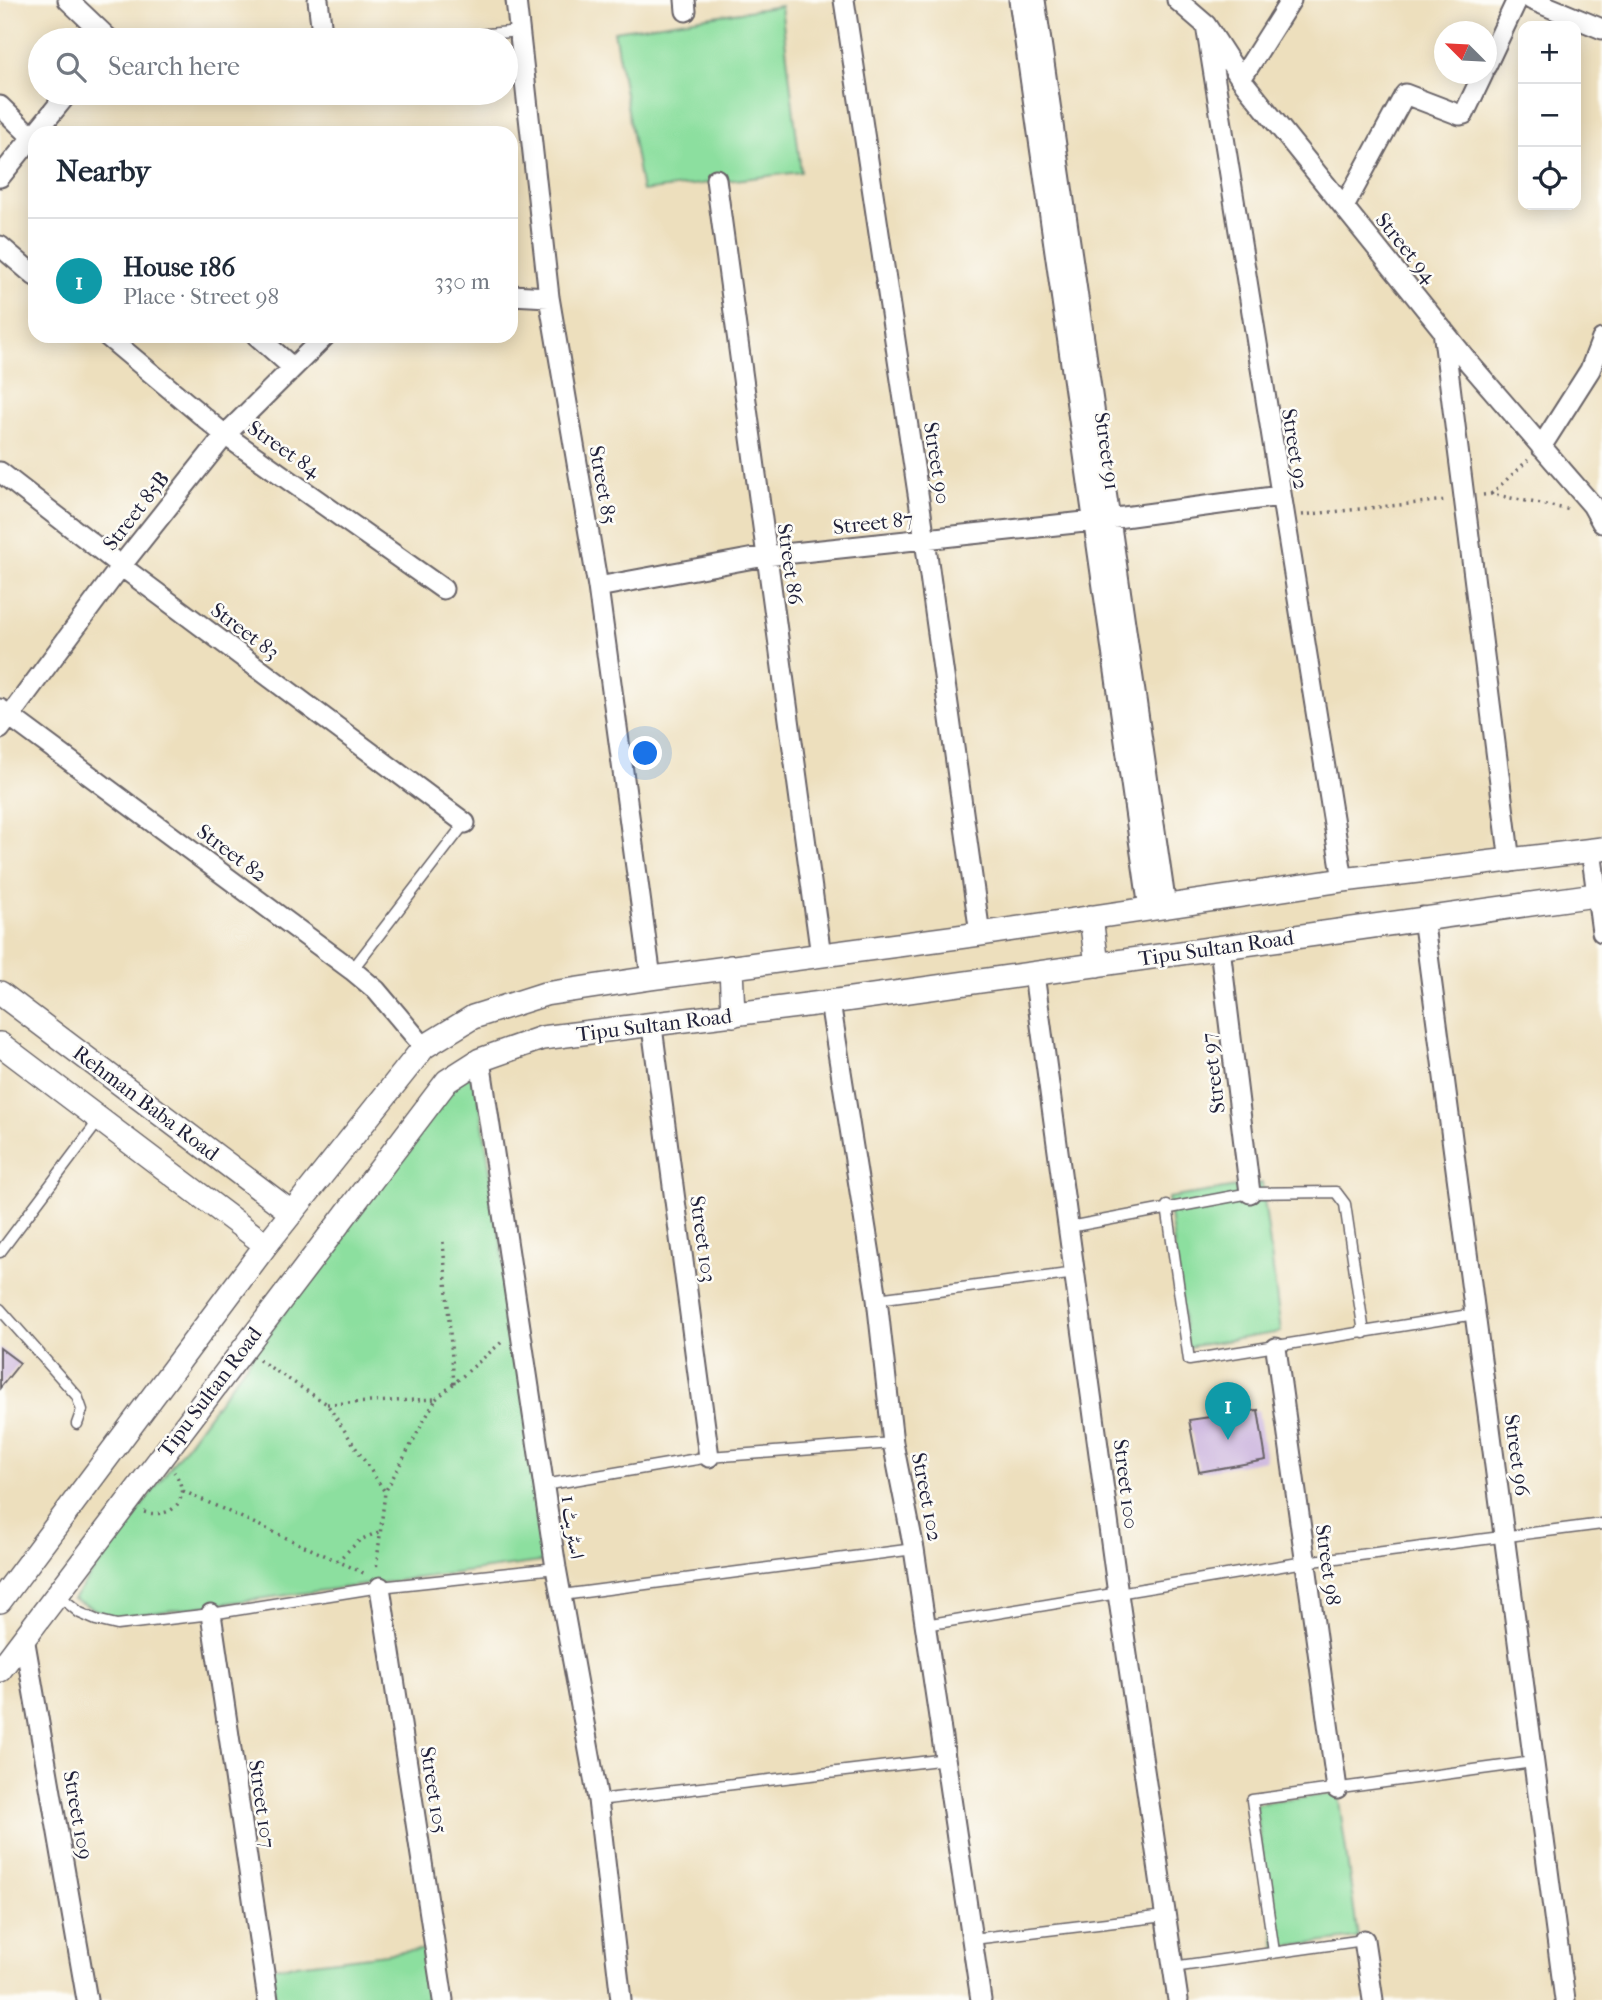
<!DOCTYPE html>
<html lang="en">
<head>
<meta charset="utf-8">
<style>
	:root { --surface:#fff; --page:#f6f6f7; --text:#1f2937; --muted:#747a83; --line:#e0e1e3; --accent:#db2777 }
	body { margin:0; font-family:"IM FELL French Canon",Amiri,serif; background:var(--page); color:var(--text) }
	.controls { position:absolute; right:21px; top:21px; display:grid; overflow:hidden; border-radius:14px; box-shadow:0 4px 18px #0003 }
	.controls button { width:63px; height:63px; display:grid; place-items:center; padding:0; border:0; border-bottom:2px solid var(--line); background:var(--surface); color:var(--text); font:35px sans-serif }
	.compass { position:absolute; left:1434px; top:21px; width:63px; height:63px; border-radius:50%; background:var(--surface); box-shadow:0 4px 18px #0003; rotate:294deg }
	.you { position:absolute; left:646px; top:754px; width:24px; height:24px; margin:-18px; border:5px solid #fff; border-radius:50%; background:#1a73e8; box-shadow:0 0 0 10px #1a73e833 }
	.badge { display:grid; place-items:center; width:46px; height:46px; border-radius:50%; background:var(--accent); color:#fff; font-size:23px; font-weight:700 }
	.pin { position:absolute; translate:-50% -58px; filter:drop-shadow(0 2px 4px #0008) }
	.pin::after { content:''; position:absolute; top:37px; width:24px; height:21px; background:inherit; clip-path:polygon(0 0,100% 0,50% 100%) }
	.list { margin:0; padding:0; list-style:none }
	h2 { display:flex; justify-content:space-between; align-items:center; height:91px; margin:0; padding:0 28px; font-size:30px }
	h2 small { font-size:23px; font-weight:400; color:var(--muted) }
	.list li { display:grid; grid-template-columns:46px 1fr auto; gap:21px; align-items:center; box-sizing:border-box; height:126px; padding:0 28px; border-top:2px solid var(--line) }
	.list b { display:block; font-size:26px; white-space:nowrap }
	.list p { margin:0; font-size:23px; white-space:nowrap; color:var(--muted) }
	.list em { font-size:23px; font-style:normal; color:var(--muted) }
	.icon { flex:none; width:38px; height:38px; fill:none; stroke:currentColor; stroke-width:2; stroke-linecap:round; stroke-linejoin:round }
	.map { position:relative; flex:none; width:1602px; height:2000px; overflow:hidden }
	.search { position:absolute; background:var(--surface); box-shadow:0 4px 18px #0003; left:28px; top:28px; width:490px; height:77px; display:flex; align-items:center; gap:18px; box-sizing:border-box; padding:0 24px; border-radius:38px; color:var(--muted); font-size:26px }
	.panel { position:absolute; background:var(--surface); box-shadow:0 4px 18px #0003; left:28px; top:126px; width:490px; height:217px; border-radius:21px }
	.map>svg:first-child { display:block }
	.green { fill:#8cdf9f; stroke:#57806d; stroke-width:2 }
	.building { fill:#c9b1dd }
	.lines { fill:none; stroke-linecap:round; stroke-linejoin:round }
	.service-casing { stroke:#696468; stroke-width:13 }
	.minor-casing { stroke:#696468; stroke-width:23 }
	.tertiary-casing { stroke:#696468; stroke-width:26 }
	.path { stroke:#696468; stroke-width:3.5; stroke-dasharray:2 5; stroke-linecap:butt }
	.service { stroke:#fff; stroke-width:10 }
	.minor { stroke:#fff; stroke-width:19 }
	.tertiary { stroke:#fff; stroke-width:23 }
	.labels { text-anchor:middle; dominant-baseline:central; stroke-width:5; stroke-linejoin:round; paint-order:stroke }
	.street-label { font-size:21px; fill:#22223b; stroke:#fdfcf7 }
</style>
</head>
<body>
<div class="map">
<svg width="1602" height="2000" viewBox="0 0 1602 2000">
	<rect width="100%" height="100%" fill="#fdfcf7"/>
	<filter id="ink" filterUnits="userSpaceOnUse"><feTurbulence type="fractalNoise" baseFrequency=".0143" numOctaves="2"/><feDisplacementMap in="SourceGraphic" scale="14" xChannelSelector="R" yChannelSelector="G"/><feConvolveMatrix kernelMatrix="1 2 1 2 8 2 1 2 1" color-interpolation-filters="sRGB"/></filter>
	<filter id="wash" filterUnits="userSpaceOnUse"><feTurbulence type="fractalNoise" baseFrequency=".00686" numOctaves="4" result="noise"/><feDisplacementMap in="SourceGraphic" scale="28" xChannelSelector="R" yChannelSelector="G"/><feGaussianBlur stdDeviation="1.57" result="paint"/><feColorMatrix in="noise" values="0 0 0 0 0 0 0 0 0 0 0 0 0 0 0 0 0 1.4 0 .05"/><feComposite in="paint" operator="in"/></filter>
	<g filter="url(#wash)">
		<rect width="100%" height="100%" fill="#eddfbd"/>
		<path class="green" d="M 781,6 L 801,172 L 642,191 L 614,31 Z
			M 475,1070 L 549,1561 L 113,1618 L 73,1599 L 449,1089 Z
			M 1262,1183 L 1281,1332 L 1187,1347 L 1168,1198 Z
			M 1338,1793 L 1358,1938 L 1276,1948 L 1255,1804 Z
			M 426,1949 L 434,2000 L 275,2000 L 271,1968 Z"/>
		<g id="blocks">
			<path class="building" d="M 0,1348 L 20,1363 L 0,1388 Z
				M 1258,1410 L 1266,1460 L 1199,1472 L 1189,1420 Z"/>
		</g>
	</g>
	<g filter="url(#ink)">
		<use href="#blocks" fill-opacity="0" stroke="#696468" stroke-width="2"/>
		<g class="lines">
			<defs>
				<path id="service" d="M 419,40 L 520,31
					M 352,970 L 465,823
					M 1167,1206 L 1189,1360 L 1475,1314
					M 1069,1227 L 1250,1193 L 1336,1192 L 1345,1204 L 1364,1333
					M 0,1252 L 100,1119
					M 877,1299 L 1076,1273
					M 0,1309 L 77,1396 L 82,1410 L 77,1424
					M 544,1485 L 709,1457 L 893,1443
					M 57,1594 L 80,1613 L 96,1620 L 117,1625 L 211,1614 L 380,1587 L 556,1568
					M 562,1595 L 914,1549
					M 925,1625 L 1305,1562 L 1602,1524
					M 598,1800 L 947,1759
					M 973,1939 L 1165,1916
					M 1274,1952 L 1252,1800 L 1533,1762
					M 1173,1967 L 1364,1940"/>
				<path id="minor" d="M 68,0 L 110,40
					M 318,0 L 323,40
					M 516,0 L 549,297 L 598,587 L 651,978
					M 685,0 L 686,11
					M 844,0 L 925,540 L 980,934
					M 1019,0 L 1149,909
					M 1035,0 L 1166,907
					M 1177,0 L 1206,25 L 1241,79 L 1470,364 L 1592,505 L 1602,523
					M 1532,0 L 1602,29
					M 1206,25 L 1343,880
					M 1486,66 L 1517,0
					M 1241,79 L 1291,0
					M 0,106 L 35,140
					M 0,177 L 68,93
					M 716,179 L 821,956
					M 1344,207 L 1405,94 L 1460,115 L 1464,114 L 1483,74
					M 0,246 L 35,276
					M 511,295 L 549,297
					M 1443,330 L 1510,862
					M 107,336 L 225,435 L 443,589
					M 257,336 L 292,367
					M 1541,447 L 1590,370 L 1602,339
					M 0,472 L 121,566 L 465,823
					M 598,587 L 765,556 L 1094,521 L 1280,496
					M 0,709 L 352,970 L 376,990 L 424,1047
					M 0,729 L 121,566 L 225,435 L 325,336
					M 1591,850 L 1602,932
					M 1423,917 L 1565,2000
					M 1220,948 L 1250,1193
					M 1034,974 L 1118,1594 L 1178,2000
					M 830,1002 L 877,1299 L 893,1443 L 914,1549 L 981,2000
					M 652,1027 L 709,1457
					M 480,1060 L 556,1568 L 598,1800 L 621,2000
					M 1276,1348 L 1337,1789
					M 380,1587 L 443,2000
					M 211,1614 L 268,2000
					M 24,1637 L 87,2000
					M 1364,1940 L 1373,2000"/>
				<path id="tertiary" d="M 1091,917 L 1097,965
					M 731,967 L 733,1015
					M 0,993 L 292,1213
					M 0,1044 L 266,1245
					M 0,1601 L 266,1245 L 424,1047 L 473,1017 L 545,994 L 651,978 L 980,934 L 1343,880 L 1602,849
					M 0,1670 L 447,1081 L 480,1060 L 542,1038 L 830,1002 L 1602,894"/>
			</defs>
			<use href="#service" class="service-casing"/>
			<use href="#minor" class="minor-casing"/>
			<use href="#tertiary" class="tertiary-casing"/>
			<path class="path" d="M 1491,494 L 1528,460
				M 1483,495 L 1491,494 L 1571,510
				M 1302,515 L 1447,500
				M 443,1242 L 454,1384
				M 259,1360 L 327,1404 L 385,1492 L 376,1570
				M 436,1399 L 503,1341
				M 327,1404 L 436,1399 L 385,1492
				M 183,1491 L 366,1574
				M 144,1512 C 173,1520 193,1498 174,1472
				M 337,1561 L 360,1540 L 381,1531"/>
			<use href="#service" class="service"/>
			<use href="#minor" class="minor"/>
			<use href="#tertiary" class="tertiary"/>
		</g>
	</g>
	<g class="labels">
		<g class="street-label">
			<text transform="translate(1406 248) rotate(51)">Street 94</text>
			<text transform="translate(284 449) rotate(35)">Street 84</text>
			<text transform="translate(1295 449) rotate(81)">Street 92</text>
			<text transform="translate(1107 451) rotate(82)">Street 91</text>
			<text transform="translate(937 463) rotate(81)">Street 90</text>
			<text transform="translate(603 485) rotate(80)">Street 85</text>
			<text transform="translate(136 511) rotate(-52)">Street 85B</text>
			<text transform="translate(873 523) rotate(-6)">Street 87</text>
			<text transform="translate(790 564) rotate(82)">Street 86</text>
			<text transform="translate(245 631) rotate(37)">Street 83</text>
			<text transform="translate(232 853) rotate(37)">Street 82</text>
			<text transform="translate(1216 948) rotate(-8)">Tipu Sultan Road</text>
			<text transform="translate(654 1025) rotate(-7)">Tipu Sultan Road</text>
			<text transform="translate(1213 1073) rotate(-97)">Street 97</text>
			<text transform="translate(146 1103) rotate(37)">Rehman Baba Road</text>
			<text transform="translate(703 1239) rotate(82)">Street 103</text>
			<text transform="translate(210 1392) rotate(-53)">Tipu Sultan Road</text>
			<text transform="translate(1517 1455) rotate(82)">Street 96</text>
			<text transform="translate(1126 1484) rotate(83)">Street 100</text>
			<text transform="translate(927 1497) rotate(79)">Street 102</text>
			<text transform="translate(573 1527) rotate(82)">اسٹریٹ 1</text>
			<text transform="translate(1328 1565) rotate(82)">Street 98</text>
			<text transform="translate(434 1790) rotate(81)">Street 105</text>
			<text transform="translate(262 1804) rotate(82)">Street 107</text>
			<text transform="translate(78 1815) rotate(80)">Street 109</text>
		</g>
	</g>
</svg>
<div class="controls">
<button>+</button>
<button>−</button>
<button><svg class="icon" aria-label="locate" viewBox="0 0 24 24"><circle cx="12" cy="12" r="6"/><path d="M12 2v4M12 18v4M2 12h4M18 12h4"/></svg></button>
</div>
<svg class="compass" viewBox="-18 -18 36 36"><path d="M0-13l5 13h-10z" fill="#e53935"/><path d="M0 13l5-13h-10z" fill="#747a83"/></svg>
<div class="you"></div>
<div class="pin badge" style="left:1228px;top:1440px;background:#0f9aa8">1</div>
<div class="search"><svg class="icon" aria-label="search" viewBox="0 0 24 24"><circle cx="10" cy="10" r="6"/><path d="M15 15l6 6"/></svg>Search here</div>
<section class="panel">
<h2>Nearby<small></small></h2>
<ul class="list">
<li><span class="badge" style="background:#0f9aa8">1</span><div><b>House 186</b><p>Place · Street 98</p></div><em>330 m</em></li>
</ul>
</section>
</div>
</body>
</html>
